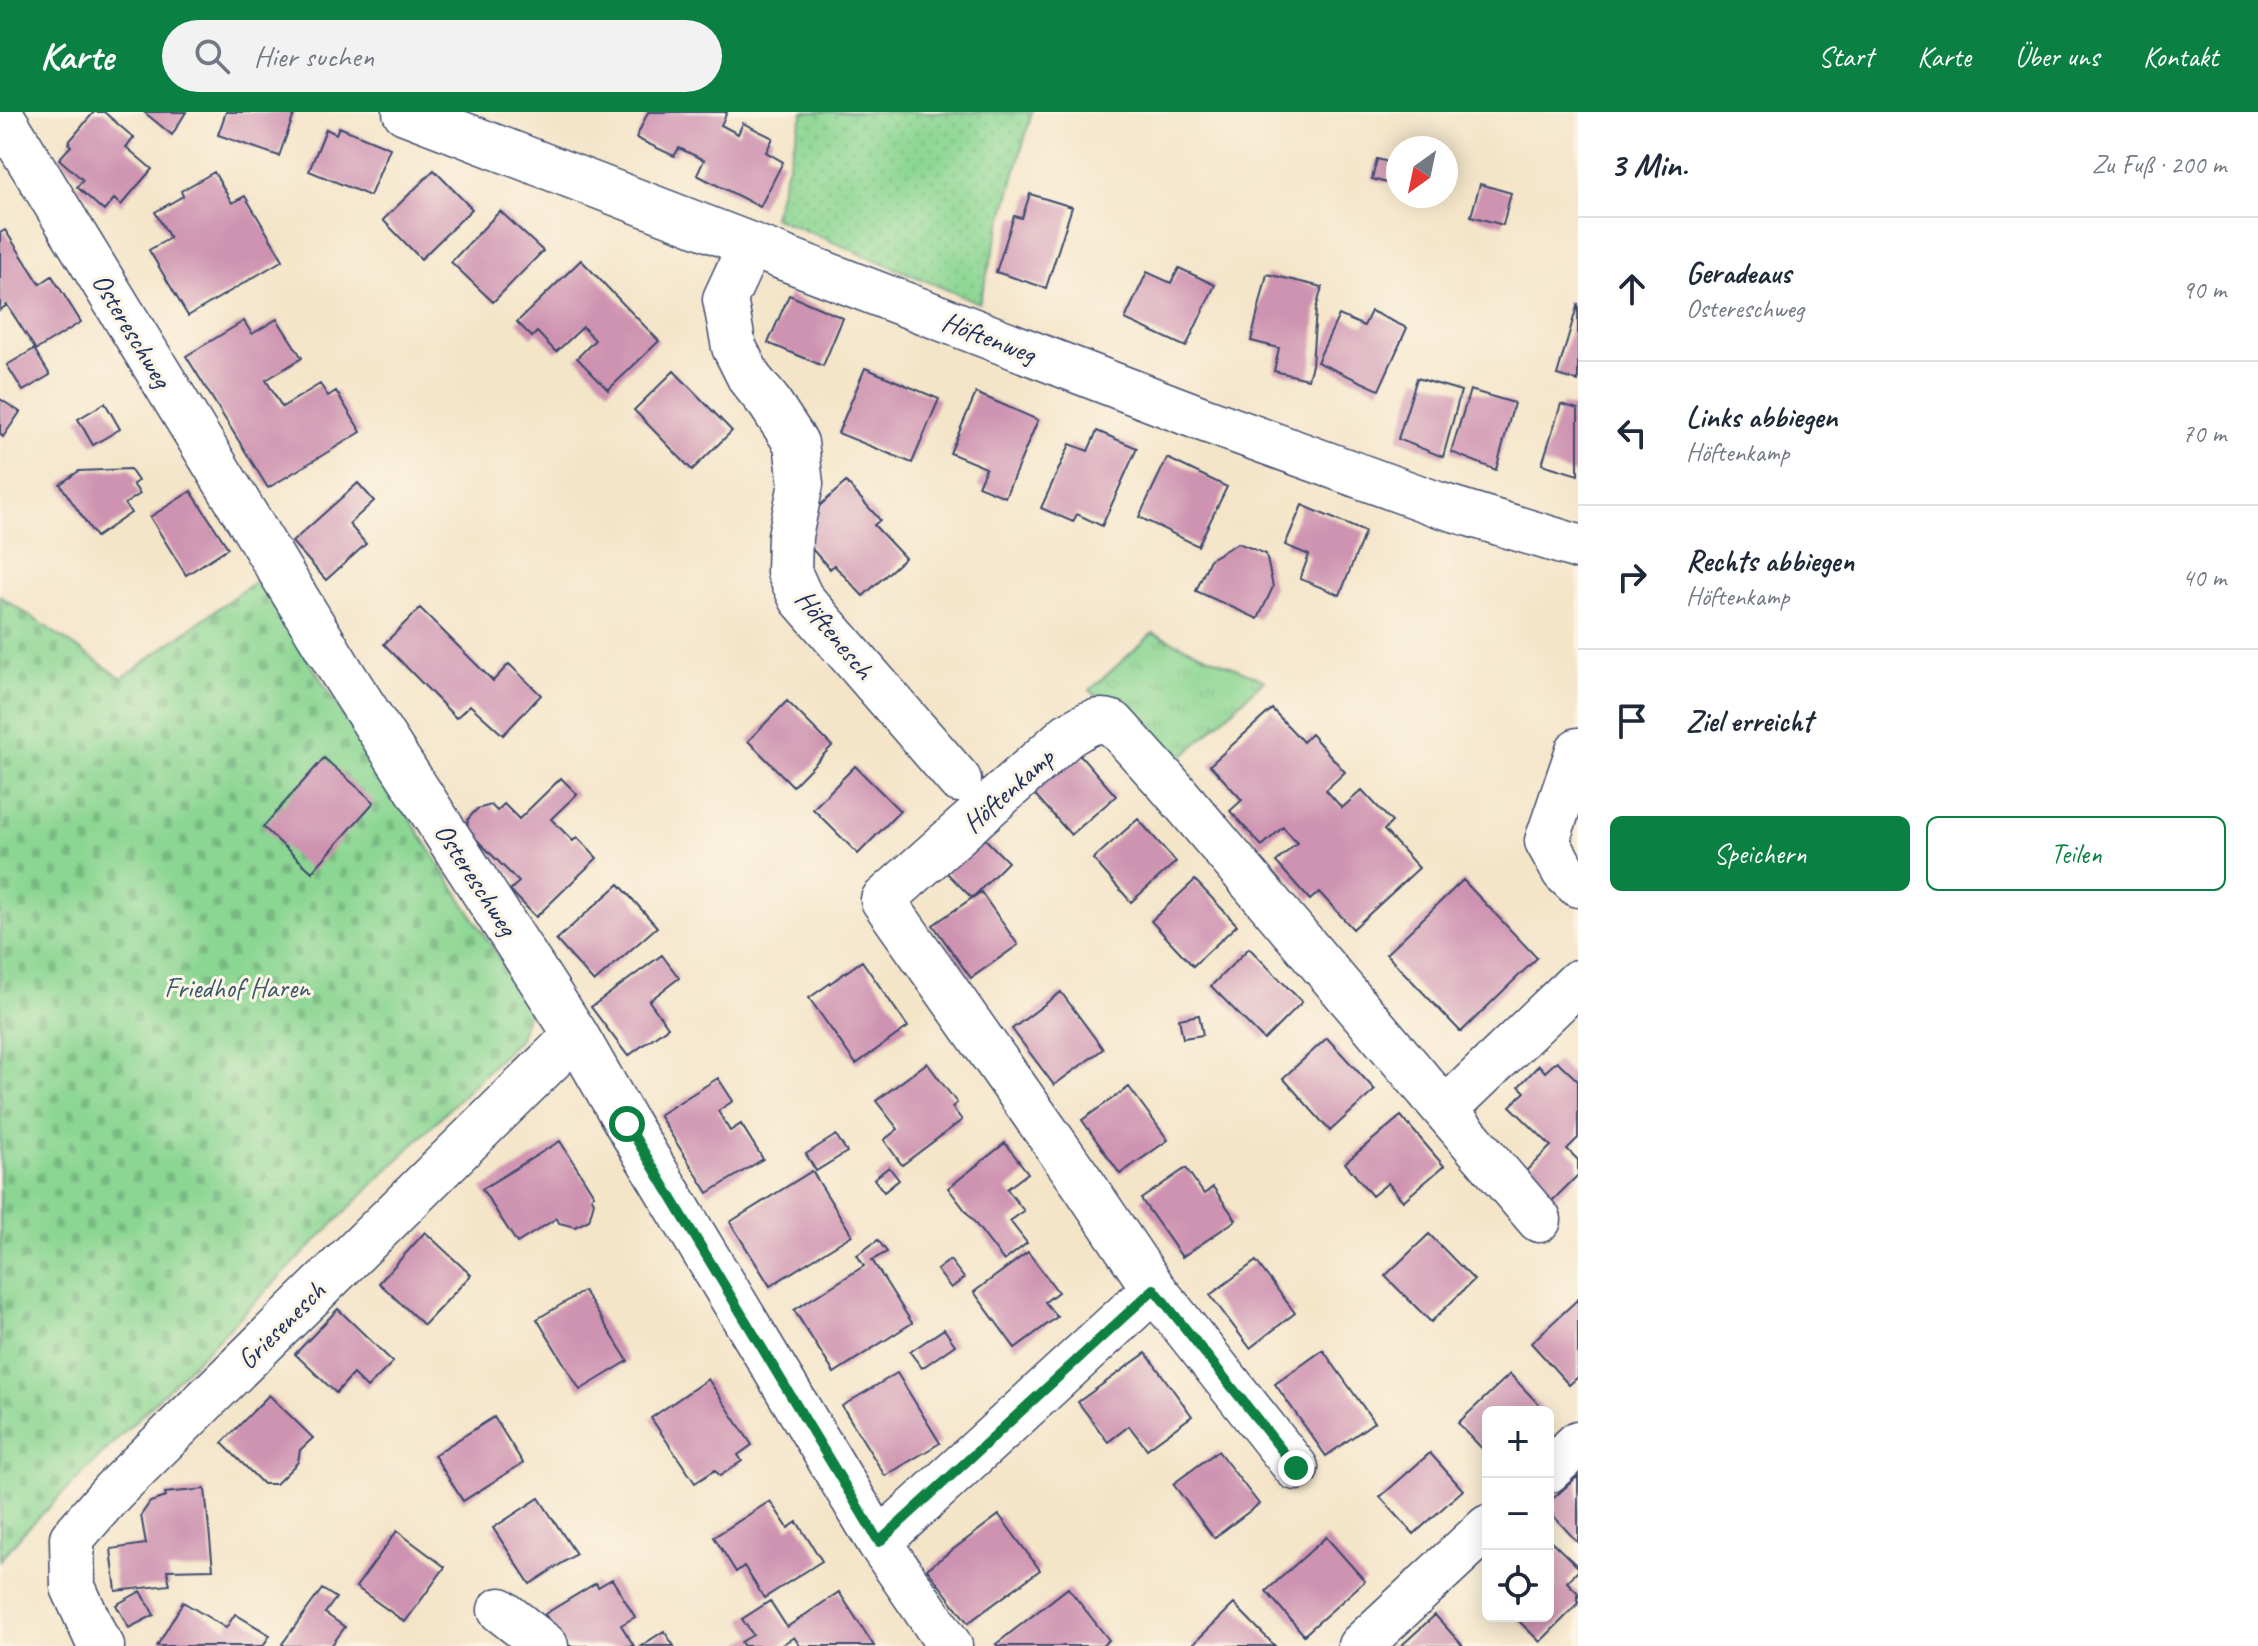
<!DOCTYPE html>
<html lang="de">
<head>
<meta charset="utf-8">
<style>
	:root { --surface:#fff; --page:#f2f2f3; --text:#1f2937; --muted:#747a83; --line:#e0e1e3; --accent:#0b8043 }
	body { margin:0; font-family:Caveat,sans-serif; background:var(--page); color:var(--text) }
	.controls { position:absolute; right:24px; bottom:24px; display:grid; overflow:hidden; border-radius:12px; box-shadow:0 4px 20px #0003 }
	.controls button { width:72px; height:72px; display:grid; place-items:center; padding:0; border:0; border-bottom:2px solid var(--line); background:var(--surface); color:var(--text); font:40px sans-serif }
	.compass { position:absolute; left:1386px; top:24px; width:72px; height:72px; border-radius:50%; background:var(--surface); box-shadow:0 4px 20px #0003; rotate:213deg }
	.stop { position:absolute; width:24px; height:24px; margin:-18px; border:6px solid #0b8043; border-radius:50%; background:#fff }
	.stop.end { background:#0b8043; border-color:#fff; box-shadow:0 2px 8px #0008 }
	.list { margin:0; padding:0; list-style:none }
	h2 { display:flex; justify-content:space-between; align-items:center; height:104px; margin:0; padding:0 32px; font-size:34px }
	h2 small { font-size:26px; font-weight:400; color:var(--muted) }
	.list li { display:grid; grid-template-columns:52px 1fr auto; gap:24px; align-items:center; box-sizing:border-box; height:144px; padding:0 32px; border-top:2px solid var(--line) }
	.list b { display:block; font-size:30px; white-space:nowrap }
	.list p { margin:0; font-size:26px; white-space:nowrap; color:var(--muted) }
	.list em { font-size:26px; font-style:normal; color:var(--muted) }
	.actions { display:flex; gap:16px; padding:24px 32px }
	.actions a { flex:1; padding:18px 0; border:2px solid var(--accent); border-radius:12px; text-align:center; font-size:28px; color:var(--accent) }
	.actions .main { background:var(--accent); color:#fff }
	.icon { flex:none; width:44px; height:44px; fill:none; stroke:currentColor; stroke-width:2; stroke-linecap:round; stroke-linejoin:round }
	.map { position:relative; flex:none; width:1578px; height:1534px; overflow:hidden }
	header { display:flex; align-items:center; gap:48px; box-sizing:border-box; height:112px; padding:0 40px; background:var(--accent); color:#fff }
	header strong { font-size:38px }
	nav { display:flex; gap:44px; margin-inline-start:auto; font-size:28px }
	.search { width:560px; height:72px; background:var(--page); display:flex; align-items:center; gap:20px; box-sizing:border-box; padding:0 28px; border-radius:44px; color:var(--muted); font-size:30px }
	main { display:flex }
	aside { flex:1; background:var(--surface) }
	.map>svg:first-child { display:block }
	.grass { fill:url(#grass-dots); stroke:#538278; stroke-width:2 }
	.cemetery { fill:url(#cemetery-stones); stroke:#538278; stroke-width:2 }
	.park { fill:url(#park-tufts); stroke:#538278; stroke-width:2 }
	.building { fill:#ce93b0 }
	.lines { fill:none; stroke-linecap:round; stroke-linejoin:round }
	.minor-casing { stroke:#3c4a6e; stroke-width:47 }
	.minor { stroke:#fff; stroke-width:44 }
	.route { stroke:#0b8043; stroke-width:10 }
	.labels { text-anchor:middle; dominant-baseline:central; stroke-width:6; stroke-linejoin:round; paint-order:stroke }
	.street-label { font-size:28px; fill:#1b2f5e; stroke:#fcf5e5 }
	.park-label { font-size:28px; fill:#37596b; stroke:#fcf5e5 }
</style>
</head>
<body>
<header>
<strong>Karte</strong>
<div class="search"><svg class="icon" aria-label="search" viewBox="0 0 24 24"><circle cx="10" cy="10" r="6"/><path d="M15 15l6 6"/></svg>Hier suchen</div>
<nav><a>Start</a><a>Karte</a><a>Über uns</a><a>Kontakt</a></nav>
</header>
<main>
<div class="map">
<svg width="1578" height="1534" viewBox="0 0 1578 1534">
	<defs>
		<pattern id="grass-dots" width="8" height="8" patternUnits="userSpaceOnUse" patternTransform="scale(2)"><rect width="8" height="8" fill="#8bd693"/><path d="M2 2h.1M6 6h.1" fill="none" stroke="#77b881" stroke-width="1.8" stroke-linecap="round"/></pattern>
		<pattern id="cemetery-stones" width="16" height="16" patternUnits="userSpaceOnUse" patternTransform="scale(2)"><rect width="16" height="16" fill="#8bd693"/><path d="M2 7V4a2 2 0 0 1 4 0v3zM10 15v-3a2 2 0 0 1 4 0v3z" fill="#77b881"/></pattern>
		<pattern id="park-tufts" width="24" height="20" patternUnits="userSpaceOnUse" patternTransform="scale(2)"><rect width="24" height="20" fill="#8bd693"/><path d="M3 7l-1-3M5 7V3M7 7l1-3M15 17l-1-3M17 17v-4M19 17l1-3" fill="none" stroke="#77b881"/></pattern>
	</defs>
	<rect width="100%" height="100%" fill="#fcf5e5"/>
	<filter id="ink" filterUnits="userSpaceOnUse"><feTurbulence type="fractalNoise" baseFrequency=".0125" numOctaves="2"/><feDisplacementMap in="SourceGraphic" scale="16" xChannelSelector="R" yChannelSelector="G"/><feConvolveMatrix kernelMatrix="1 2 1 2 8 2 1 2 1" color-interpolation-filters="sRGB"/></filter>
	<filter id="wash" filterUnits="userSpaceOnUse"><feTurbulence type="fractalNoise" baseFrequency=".006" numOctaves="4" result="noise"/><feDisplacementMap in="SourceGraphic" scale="32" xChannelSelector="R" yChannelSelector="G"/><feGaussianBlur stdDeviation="1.8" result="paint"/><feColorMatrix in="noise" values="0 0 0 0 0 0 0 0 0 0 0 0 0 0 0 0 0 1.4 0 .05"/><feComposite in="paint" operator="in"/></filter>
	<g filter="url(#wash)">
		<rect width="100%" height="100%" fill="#f4e5c9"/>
		<path class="grass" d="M 803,0 L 1032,0 L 979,191 L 773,105 Z"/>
		<path class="cemetery" d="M 257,468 L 530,894 L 520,926 L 22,1422 L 0,1448 L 0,484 L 122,566 Z"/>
		<path class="park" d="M 1153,521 L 1264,568 L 1172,655 L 1090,578 Z"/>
		<g id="blocks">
			<path class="building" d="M 94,0 L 104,0 L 134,26 L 126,35 L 152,57 L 121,93 L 114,87 L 104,99 L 77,75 L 83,68 L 59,47 L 71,34 L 68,31 Z
				M 144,0 L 186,0 L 172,23 Z
				M 226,0 L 295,0 L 279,44 L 218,23 Z
				M 648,0 L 727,0 L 721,13 L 738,22 L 743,11 L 773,26 L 766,40 L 783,50 L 760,95 L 697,63 L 704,48 L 679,36 L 674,44 L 636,26 Z
				M 339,15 L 390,36 L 370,84 L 309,59 L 326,17 L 336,22 Z
				M 1377,47 L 1392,51 L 1387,71 L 1372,67 Z
				M 434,58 L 472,97 L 421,147 L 383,108 Z
				M 214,60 L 232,91 L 245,84 L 283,148 L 188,204 L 149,138 L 170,126 L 155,100 L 183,84 L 181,79 Z
				M 1480,72 L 1511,81 L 1503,113 L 1471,104 Z
				M 1030,82 L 1072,95 L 1046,176 L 996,160 L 1014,104 L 1022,106 Z
				M 500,99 L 543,139 L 493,190 L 451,150 Z
				M 5,118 L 40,172 L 52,164 L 81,210 L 36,238 L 7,193 L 0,198 L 0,121 Z
				M 581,148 L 659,229 L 608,278 L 577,246 L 595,228 L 583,215 L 556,240 L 537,220 L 532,225 L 517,210 Z
				M 1179,156 L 1215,173 L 1186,235 L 1125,207 L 1147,160 L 1171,171 Z
				M 1267,162 L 1322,175 L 1316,197 L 1312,253 L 1308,267 L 1274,259 L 1279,236 L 1251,229 Z
				M 789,183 L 843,206 L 823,254 L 768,231 Z
				M 1578,191 L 1578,269 L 1557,263 Z
				M 1371,199 L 1407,216 L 1379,278 L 1317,250 L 1339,203 L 1364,214 Z
				M 277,207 L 302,246 L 266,268 L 282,295 L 320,272 L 328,284 L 336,279 L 361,320 L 268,376 L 186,244 L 244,209 L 252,222 Z
				M 34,237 L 50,263 L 23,279 L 7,253 Z
				M 865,256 L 939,287 L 912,351 L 838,321 Z
				M 674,259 L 732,319 L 692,358 L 634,298 Z
				M 1417,266 L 1461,279 L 1443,345 L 1398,327 Z
				M 1470,278 L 1514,291 L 1496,358 L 1451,340 Z
				M 976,281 L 1038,308 L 1005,385 L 978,374 L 986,356 L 950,341 Z
				M 0,287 L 20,300 L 3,325 L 0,322 Z
				M 105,291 L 120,317 L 93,333 L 78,307 Z
				M 1561,292 L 1578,297 L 1578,363 L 1542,352 Z
				M 1097,319 L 1137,336 L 1102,414 L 1077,402 L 1073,410 L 1041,396 L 1070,332 L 1088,339 Z
				M 1167,346 L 1227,375 L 1198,434 L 1139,405 Z
				M 130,357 L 138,369 L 133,372 L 140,382 L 125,392 L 131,401 L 96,425 L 60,372 L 79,359 Z
				M 846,370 L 880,408 L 874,413 L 905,446 L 863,484 L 834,453 L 830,457 L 794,417 Z
				M 358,371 L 374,389 L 349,412 L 366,432 L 326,468 L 292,430 Z
				M 191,379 L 228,436 L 186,463 L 150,405 Z
				M 1302,393 L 1365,420 L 1340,483 L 1300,467 L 1309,443 L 1285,433 Z
				M 1238,431 L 1266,442 L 1273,475 L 1258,507 L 1196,479 L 1210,447 Z
				M 420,496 L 493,569 L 509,552 L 541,583 L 503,623 L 470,593 L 456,606 L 384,532 Z
				M 787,589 L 832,634 L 793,674 L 748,629 Z
				M 1272,597 L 1303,630 L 1311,622 L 1345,660 L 1326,678 L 1342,696 L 1362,678 L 1392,710 L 1384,718 L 1419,756 L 1353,817 L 1319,780 L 1310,788 L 1276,750 L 1297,731 L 1283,715 L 1262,734 L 1230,699 L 1242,688 L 1210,653 Z
				M 1076,638 L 1116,684 L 1071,723 L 1031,678 Z
				M 324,646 L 374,690 L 312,760 L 263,715 Z
				M 855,654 L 900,699 L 858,742 L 813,697 Z
				M 561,666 L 577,682 L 551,707 L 573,729 L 577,725 L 597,746 L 536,805 L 510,778 L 519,770 L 467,718 L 468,707 L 477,697 L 491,693 L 497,699 L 504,692 L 519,707 Z
				M 1138,707 L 1176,750 L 1131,790 L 1093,747 Z
				M 981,723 L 1008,750 L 972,786 L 945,759 Z
				M 1195,768 L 1237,813 L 1193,854 L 1151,809 Z
				M 1463,768 L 1537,846 L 1461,920 L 1386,842 Z
				M 619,772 L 657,815 L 594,870 L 556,828 Z
				M 981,780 L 1018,833 L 971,866 L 933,813 Z
				M 1249,836 L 1302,890 L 1264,928 L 1211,874 Z
				M 662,843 L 679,866 L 649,889 L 668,915 L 628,944 L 591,895 Z
				M 862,849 L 908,915 L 856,952 L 809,886 Z
				M 1061,880 L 1103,937 L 1054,973 L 1012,917 Z
				M 1199,903 L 1203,923 L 1183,926 L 1179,907 Z
				M 1327,926 L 1375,978 L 1330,1019 L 1283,966 Z
				M 1557,949 L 1578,969 L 1578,1026 L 1567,1037 L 1578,1048 L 1578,1063 L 1549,1092 L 1521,1064 L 1551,1034 L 1510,994 L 1525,980 L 1519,974 L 1539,953 L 1545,960 Z
				M 927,951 L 957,991 L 952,995 L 962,1008 L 902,1053 L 884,1028 L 898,1017 L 876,989 Z
				M 718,966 L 733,989 L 718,999 L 730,1019 L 741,1012 L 763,1047 L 708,1081 L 659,1003 Z
				M 1129,975 L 1168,1028 L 1120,1062 L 1082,1008 Z
				M 1401,1004 L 1444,1054 L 1403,1089 L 1388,1071 L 1372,1084 L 1345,1051 Z
				M 836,1023 L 847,1040 L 816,1059 L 806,1042 Z
				M 560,1029 L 594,1083 L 591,1085 L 594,1090 L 589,1108 L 575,1115 L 559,1111 L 557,1106 L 517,1131 L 482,1077 Z
				M 1005,1031 L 1028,1061 L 1007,1077 L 1024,1099 L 1010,1109 L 1027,1131 L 1004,1149 L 948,1076 Z
				M 889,1055 L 899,1068 L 884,1080 L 874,1067 Z
				M 1186,1056 L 1204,1082 L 1213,1075 L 1236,1108 L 1182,1145 L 1141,1087 Z
				M 812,1059 L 852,1123 L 770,1174 L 730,1110 Z
				M 425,1120 L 471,1163 L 424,1213 L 379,1171 Z
				M 1429,1122 L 1474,1168 L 1431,1210 L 1385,1164 Z
				M 878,1128 L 887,1140 L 872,1148 L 912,1211 L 834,1261 L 794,1198 L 864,1154 L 857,1143 Z
				M 1028,1140 L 1058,1180 L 1045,1190 L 1057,1205 L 1015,1236 L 974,1180 Z
				M 950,1148 L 964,1166 L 951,1176 L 937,1158 Z
				M 1256,1149 L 1295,1201 L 1250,1236 L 1210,1183 Z
				M 584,1179 L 628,1249 L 580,1278 L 537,1207 Z
				M 1578,1187 L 1578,1265 L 1569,1273 L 1531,1231 Z
				M 338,1197 L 393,1250 L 367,1276 L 353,1262 L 336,1281 L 295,1242 Z
				M 944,1217 L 955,1233 L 922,1256 L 910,1240 Z
				M 1323,1238 L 1374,1310 L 1326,1344 L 1275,1272 Z
				M 1146,1241 L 1192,1304 L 1147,1337 L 1129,1314 L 1108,1330 L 1078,1290 Z
				M 897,1261 L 940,1331 L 885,1364 L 842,1294 Z
				M 1510,1262 L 1546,1300 L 1488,1300 L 1488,1343 L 1458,1311 Z
				M 708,1267 L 752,1333 L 738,1343 L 742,1349 L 720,1364 L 715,1358 L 695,1371 L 651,1306 Z
				M 269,1283 L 313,1326 L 300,1338 L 298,1350 L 276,1372 L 263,1372 L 222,1331 Z
				M 494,1305 L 523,1351 L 463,1389 L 434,1343 Z
				M 1218,1339 L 1259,1392 L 1214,1426 L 1173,1372 Z
				M 1430,1341 L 1463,1378 L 1414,1422 L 1380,1385 Z
				M 1578,1364 L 1578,1431 L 1548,1398 L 1548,1391 Z
				M 205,1377 L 213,1457 L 167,1458 L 170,1473 L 116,1479 L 111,1437 L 146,1432 L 141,1403 L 150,1390 L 166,1385 L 165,1381 Z
				M 539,1386 L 576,1442 L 530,1472 L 493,1416 Z
				M 770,1389 L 788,1416 L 797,1410 L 822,1449 L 764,1486 L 744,1454 L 736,1460 L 714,1425 Z
				M 999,1403 L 1040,1458 L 968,1511 L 927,1457 Z
				M 397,1419 L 445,1455 L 405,1510 L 356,1475 Z
				M 1326,1425 L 1365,1469 L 1304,1523 L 1266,1479 Z
				M 1548,1426 L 1578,1455 L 1578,1459 L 1567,1470 L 1578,1481 L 1578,1492 L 1540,1530 L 1514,1504 L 1548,1504 Z
				M 612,1467 L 635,1505 L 621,1513 L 634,1534 L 565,1534 L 545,1502 L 596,1471 L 598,1475 Z
				M 1068,1476 L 1109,1528 L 1102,1534 L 998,1534 L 996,1532 Z
				M 322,1477 L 336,1486 L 325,1501 L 345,1515 L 331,1534 L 285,1534 L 282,1532 Z
				M 141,1479 L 154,1503 L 129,1516 L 116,1493 Z
				M 839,1480 L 874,1534 L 800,1534 L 794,1525 L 780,1534 L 744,1534 L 741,1530 L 753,1523 L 742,1507 L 770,1489 L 787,1515 Z
				M 183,1490 L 226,1516 L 235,1502 L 270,1523 L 263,1534 L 157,1534 Z
				M 1234,1492 L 1275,1534 L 1191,1534 Z
				M 1435,1503 L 1463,1534 L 1401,1534 Z
				M 664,1519 L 674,1534 L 641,1534 Z"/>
		</g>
	</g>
	<g filter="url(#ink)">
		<use href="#blocks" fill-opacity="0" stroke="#3c4a6e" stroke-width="2"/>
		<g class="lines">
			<defs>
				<path id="minor" d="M 405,0 L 1200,306 L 1437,392 L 1578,435
					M 0,1 L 346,567 L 576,923 L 627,1012 L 879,1430 L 950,1534
					M 750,133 L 725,187 L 734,235 L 750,267 L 769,290 L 796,331 L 801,372 L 790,424 L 789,460 L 801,486 L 959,668
					M 1578,638 L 1547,729 L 1564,760 L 1578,773
					M 1445,998 L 1539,1108
					M 1154,1177 L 1296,1356
					M 1548,1359 L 1578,1331
					M 879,1430 L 1154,1177 L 1084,1073 L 883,788 L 1068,623 C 1084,614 1095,605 1113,611 L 1170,674 L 1445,998 L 1578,870
					M 500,1498 L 546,1534
					M 102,1534 L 97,1528 L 73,1475 L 72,1426 L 113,1379 L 576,923
					M 1360,1534 L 1488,1415"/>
			</defs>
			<use href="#minor" class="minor-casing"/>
			<use href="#minor" class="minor"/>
		</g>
	</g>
	<g class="lines" filter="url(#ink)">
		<path class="route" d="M 627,1012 L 879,1430 L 1154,1177 L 1296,1356"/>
	</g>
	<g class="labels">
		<g class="street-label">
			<text transform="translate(132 218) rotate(59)">Ostereschweg</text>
			<text transform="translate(989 225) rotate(21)">Höftenweg</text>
			<text transform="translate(835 522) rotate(51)">Höftenesch</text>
			<text transform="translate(1008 678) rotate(-42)">Höftenkamp</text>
			<text transform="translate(476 767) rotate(57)">Ostereschweg</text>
			<text transform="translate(281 1213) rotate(-45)">Griesenesch</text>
		</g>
		<g class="park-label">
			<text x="237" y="875">Friedhof Haren</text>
		</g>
	</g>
</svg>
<div class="controls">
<button>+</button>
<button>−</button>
<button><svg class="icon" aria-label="locate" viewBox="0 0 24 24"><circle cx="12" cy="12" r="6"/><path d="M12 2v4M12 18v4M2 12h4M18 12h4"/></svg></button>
</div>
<svg class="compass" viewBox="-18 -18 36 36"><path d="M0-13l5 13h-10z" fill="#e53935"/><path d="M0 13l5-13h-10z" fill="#747a83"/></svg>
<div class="stop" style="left:627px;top:1012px"></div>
<div class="stop end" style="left:1296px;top:1356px"></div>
</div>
<aside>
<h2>3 Min.<small>Zu Fuß · 200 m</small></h2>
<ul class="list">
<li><svg class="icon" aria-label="ahead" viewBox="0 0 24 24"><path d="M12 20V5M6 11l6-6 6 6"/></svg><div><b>Geradeaus</b><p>Ostereschweg</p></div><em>90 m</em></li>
<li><svg class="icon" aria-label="left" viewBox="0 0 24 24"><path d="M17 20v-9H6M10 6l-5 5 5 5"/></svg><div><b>Links abbiegen</b><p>Höftenkamp</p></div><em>70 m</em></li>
<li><svg class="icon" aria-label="right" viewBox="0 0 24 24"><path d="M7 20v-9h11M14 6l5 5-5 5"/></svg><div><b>Rechts abbiegen</b><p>Höftenkamp</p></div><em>40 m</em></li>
<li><svg class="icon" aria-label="arrive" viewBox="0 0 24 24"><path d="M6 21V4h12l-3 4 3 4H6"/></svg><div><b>Ziel erreicht</b></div></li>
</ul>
<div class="actions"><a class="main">Speichern</a><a>Teilen</a></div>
</aside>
</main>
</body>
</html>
